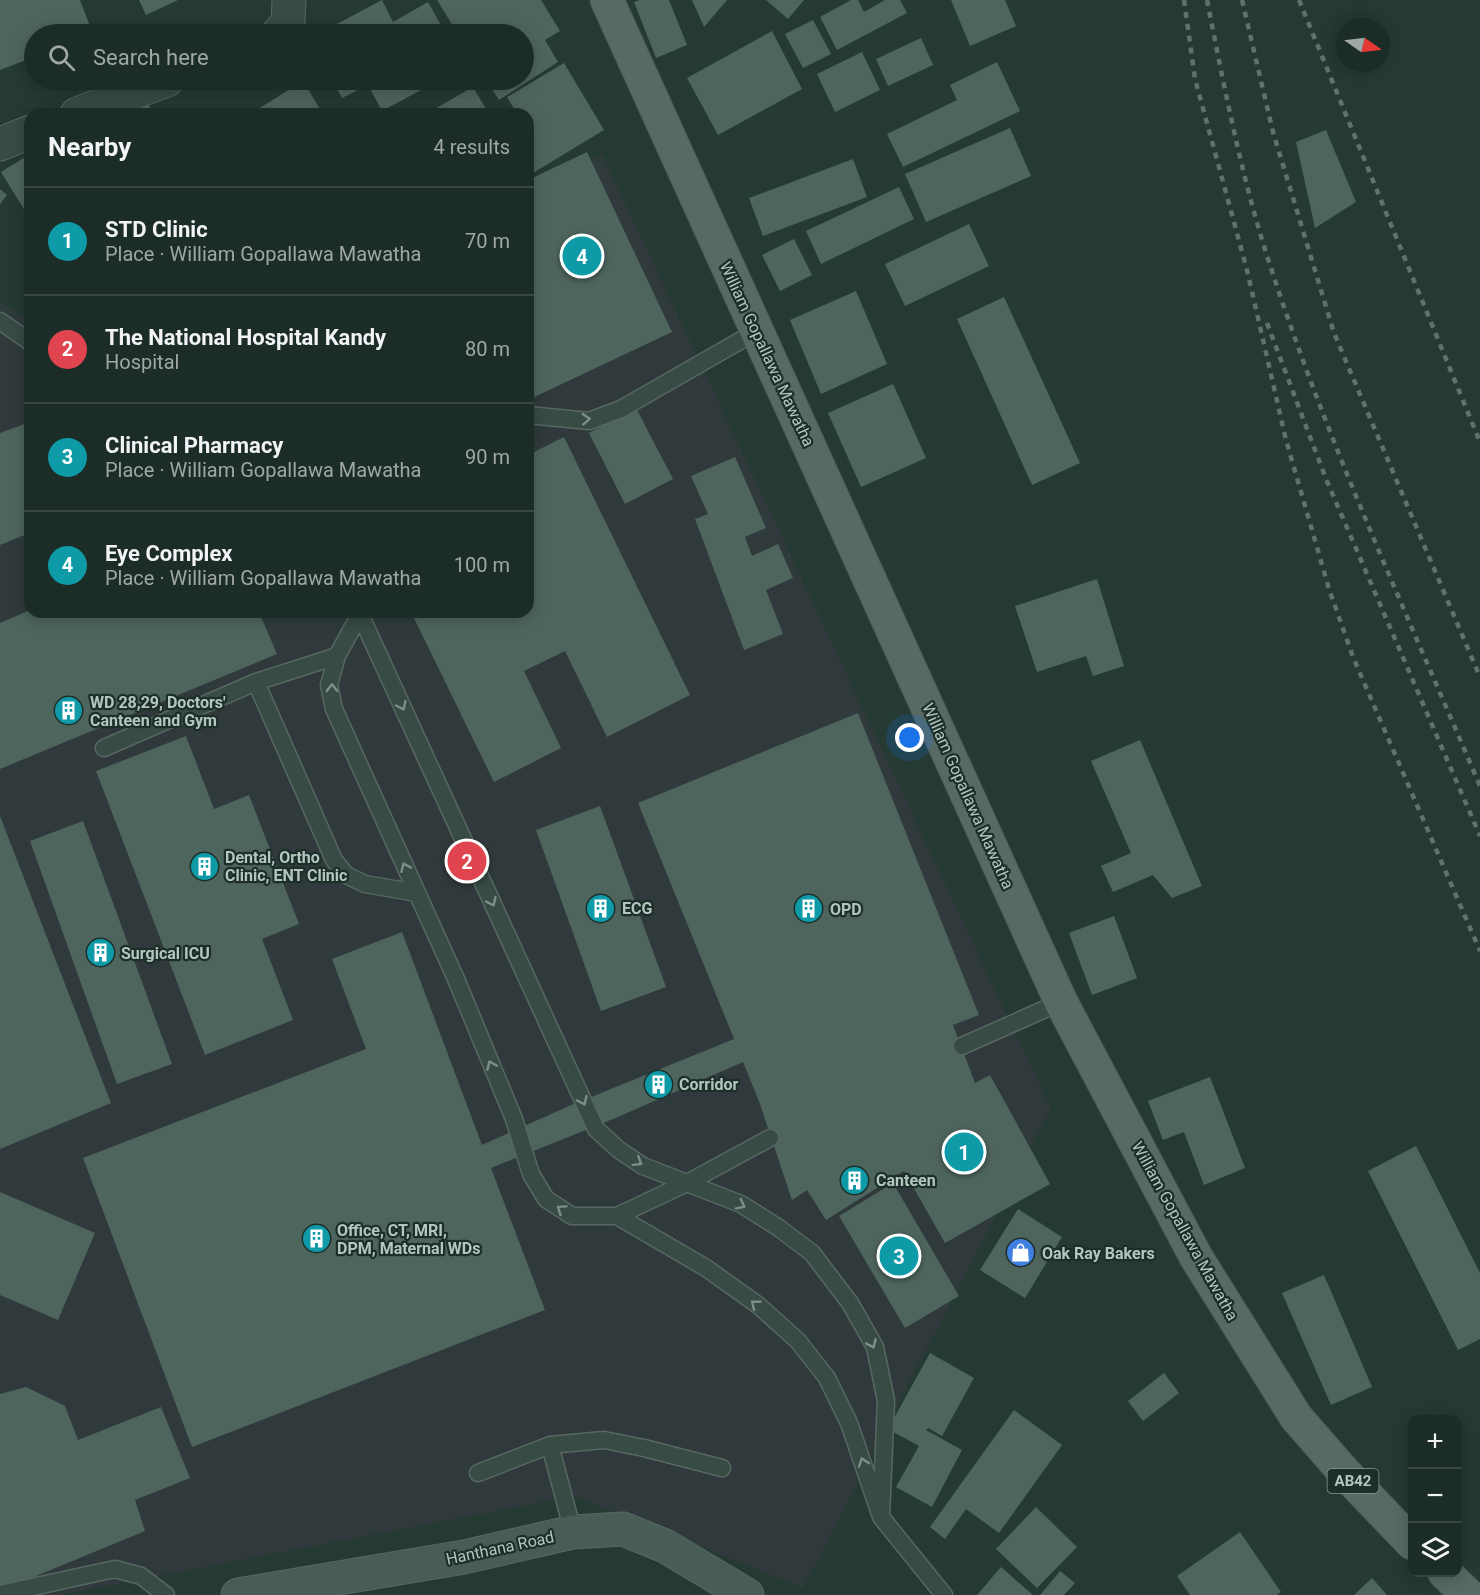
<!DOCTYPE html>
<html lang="en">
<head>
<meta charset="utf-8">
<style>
	:root { --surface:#1c2c26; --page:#25342e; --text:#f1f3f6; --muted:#a0a7a7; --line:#3a4843; --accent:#90efcd }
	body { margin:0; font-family:Roboto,sans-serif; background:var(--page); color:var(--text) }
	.controls { position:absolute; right:18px; bottom:18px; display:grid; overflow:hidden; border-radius:12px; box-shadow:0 3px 15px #0003 }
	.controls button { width:54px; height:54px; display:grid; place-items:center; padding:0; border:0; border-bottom:2px solid var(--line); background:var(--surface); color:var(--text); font:30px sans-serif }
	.compass { position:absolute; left:1336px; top:18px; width:54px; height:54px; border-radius:50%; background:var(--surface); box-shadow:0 3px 15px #0003; rotate:104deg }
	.you { position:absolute; left:910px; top:738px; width:21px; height:21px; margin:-15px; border:4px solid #fff; border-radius:50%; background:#1a73e8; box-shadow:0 0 0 9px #1a73e833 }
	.badge { display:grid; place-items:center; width:39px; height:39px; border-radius:50%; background:var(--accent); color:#fff; font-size:20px; font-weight:700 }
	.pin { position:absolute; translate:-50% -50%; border:3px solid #fff; box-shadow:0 2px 6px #0006 }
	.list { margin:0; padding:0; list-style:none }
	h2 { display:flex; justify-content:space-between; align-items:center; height:78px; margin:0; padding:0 24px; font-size:26px }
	h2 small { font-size:20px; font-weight:400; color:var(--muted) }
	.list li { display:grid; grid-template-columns:39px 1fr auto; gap:18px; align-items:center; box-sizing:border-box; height:108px; padding:0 24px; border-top:2px solid var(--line) }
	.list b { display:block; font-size:22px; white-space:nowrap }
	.list p { margin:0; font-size:20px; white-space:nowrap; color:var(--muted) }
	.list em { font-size:20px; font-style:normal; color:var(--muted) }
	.icon { flex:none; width:33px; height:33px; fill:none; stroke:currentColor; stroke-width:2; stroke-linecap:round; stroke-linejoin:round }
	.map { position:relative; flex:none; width:1480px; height:1595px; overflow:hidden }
	.search { position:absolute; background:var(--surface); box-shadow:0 3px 15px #0003; left:24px; top:24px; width:510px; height:66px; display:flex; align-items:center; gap:15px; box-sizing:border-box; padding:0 21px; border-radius:33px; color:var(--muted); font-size:22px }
	.panel { position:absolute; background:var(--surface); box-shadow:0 3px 15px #0003; left:24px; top:108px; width:510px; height:510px; border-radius:18px }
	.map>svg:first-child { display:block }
	.medical { fill:#303a3c }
	.building { fill:#4e655d }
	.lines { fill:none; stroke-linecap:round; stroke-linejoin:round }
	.lane-casing { stroke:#576862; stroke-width:19 }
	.street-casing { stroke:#576862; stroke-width:35 }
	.secondary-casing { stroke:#576862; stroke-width:35 }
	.primary-casing { stroke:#455650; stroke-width:35 }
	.lane { stroke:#384b44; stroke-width:16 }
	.street { stroke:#384b44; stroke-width:33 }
	.secondary { stroke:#475d56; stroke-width:33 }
	.primary { stroke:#576a63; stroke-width:33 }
	.rail { stroke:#5d736b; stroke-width:4.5; stroke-dasharray:6 6; stroke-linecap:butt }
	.oneway { stroke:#7c8f88 }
	.labels { text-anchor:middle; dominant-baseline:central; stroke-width:4.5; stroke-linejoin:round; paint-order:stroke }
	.shield { fill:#1e2f29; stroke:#879993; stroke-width:1.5 }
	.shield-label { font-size:15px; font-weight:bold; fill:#b4c6c0 }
	.street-label { font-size:16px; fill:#b4c6c0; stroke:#1e2f29 }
	.poi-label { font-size:16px; font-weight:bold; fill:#b4c6c0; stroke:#1e2f29; text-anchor:start }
</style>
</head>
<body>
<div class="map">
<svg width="1480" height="1595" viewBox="0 0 1480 1595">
	<rect width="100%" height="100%" fill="#253a32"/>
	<path class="medical" d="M 602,154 L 1051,1109 L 803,1588 L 575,1496 L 59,1595 L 0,1595 L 0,302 L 30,321 L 30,612 L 528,612 L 528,195 Z"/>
	<path class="building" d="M 0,0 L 80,0 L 93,34 L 34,34 L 34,57 L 0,70 Z
		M 139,0 L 178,0 L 146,15 Z
		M 382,0 L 393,22 L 428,2 L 446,34 L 318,34 Z
		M 437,0 L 541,0 L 560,31 L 545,40 L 558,62 L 499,100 L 486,80 L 524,80 L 524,34 L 458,34 Z
		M 640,0 L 669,0 L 687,45 L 656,58 L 634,2 Z
		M 692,0 L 727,0 L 704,27 Z
		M 766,0 L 804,0 L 788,19 Z
		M 851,0 L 858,0 L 864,12 L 885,0 L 900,0 L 907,13 L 837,50 L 820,17 Z
		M 951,0 L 1005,0 L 1016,26 L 970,46 Z
		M 813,20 L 831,54 L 803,68 L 785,34 Z
		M 772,31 L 802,89 L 718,135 L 687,78 Z
		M 921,38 L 933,65 L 888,86 L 876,59 Z
		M 862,52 L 880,90 L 835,112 L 817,74 Z
		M 997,62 L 1020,111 L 903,167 L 887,134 L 957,100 L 950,85 Z
		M 564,63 L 604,130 L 528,176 L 528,114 L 517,114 L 507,97 Z
		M 332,80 L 440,80 L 382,111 L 368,85 L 342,98 Z
		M 303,81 L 323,114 L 250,114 Z
		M 473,87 L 489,114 L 426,114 Z
		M 148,104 L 154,114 L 132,114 Z
		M 1010,128 L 1031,176 L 926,222 L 905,174 Z
		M 1326,130 L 1356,202 L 1315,228 L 1296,142 Z
		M 587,152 L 672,332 L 530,399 L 528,394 L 528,180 Z
		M 30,154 L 30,219 L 1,172 Z
		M 853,159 L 867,197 L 763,236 L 749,198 Z
		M 899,187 L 914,219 L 821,264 L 806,231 Z
		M 0,189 L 7,195 L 0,204 Z
		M 969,224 L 989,266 L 905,306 L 885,264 Z
		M 794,239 L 812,275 L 780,291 L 762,255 Z
		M 856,291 L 887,364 L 821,394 L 790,320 Z
		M 1004,297 L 1080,463 L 1032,485 L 957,319 Z
		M 893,384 L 926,458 L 861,487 L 828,413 Z
		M 636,408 L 673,479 L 625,504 L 589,433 Z
		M 30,422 L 30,533 L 0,545 L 0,433 Z
		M 564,437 L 690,695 L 607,737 L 565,651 L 524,671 L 561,748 L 494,782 L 411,612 L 528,612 L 528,455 Z
		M 735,457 L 766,528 L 745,537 L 752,556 L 778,544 L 793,578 L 766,590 L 783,634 L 744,650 L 695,519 L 708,514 L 691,476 Z
		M 1097,579 L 1124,666 L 1093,676 L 1086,656 L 1037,672 L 1015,606 Z
		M 30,610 L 30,612 L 259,612 L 277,654 L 0,769 L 0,623 Z
		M 858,713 L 979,1015 L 953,1025 L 975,1083 L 990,1075 L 1050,1184 L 945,1243 L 904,1171 L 826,1220 L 807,1190 L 792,1200 L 760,1104 L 743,1062 L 618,1117 L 491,1168 L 545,1310 L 192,1447 L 83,1158 L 366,1049 L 332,959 L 402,932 L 482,1145 L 569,1106 L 734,1039 L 638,803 Z
		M 186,736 L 214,809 L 249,795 L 299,924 L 262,939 L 293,1020 L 205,1055 L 96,771 Z
		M 1140,740 L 1202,886 L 1172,898 L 1153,875 L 1113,892 L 1101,866 L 1131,853 L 1091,761 Z
		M 600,806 L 666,987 L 601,1011 L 536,830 Z
		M 0,816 L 111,1103 L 0,1149 Z
		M 83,821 L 172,1064 L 117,1084 L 30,841 Z
		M 1114,916 L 1137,978 L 1092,995 L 1069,933 Z
		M 1210,1077 L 1245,1168 L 1204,1185 L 1184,1132 L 1163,1140 L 1148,1101 Z
		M 1416,1146 L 1480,1273 L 1480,1339 L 1458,1350 L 1368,1171 Z
		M 893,1183 L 959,1296 L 905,1328 L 839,1216 Z
		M 0,1192 L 95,1233 L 58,1320 L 0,1295 Z
		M 1018,1209 L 1062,1237 L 1025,1298 L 980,1270 Z
		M 1324,1275 L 1372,1387 L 1331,1405 L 1282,1293 Z
		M 930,1353 L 974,1378 L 942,1436 L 928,1428 L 926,1430 L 962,1450 L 932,1507 L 896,1487 L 919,1446 L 888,1429 Z
		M 1164,1373 L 1179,1393 L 1143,1421 L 1128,1401 Z
		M 26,1387 L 65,1406 L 78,1440 L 161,1407 L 190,1478 L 135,1500 L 145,1531 L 24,1581 L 0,1586 L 0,1394 Z
		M 1014,1410 L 1062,1445 L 999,1533 L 966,1509 L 945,1539 L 930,1527 Z
		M 1036,1507 L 1077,1547 L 1037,1588 L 996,1549 Z
		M 1240,1532 L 1281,1592 L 1277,1595 L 1190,1595 L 1177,1576 Z
		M 1001,1567 L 1033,1595 L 977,1595 Z
		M 1060,1571 L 1075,1583 L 1064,1595 L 1040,1595 Z
		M 1372,1578 L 1387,1595 L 1354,1595 Z"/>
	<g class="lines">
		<defs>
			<path id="lane" d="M 0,321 L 30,342
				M 528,415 L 589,421 L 621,409 L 757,331
				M 359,612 L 596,1129 L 619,1150 L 643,1166 L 741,1204 L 779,1228 L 812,1253 L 850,1303 L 875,1347 L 886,1401 L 881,1517
				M 360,614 L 337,656 L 329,685 L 334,709 L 456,979 L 514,1119 L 531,1174 L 546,1199 L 572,1216 L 617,1216 L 687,1183 L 770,1138
				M 256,682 L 334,860 L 346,875 L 365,884 L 417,893
				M 104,748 L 256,682 L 337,656
				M 962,1046 L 1061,1002
				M 617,1216 L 706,1268 L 758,1305 L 798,1341 L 827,1378 L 849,1423 L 881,1517 L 944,1595
				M 550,1445 L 573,1532
				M 478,1473 L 550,1445 L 604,1440 L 644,1448 L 722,1468
				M 0,1594 L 115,1569 L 141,1576 L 166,1595"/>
			<path id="street" d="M 278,34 L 288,22 L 289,0
				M 77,114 L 167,80
				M 0,144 L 30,132"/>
			<path id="secondary" d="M 238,1595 L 464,1557 L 573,1532 L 623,1529 L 665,1546 L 747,1595"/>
			<path id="primary" d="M 607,0 L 1061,1002 L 1196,1257 L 1296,1417 L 1343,1471 L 1412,1543
				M 1444,1572 L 1468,1595"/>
		</defs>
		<use href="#lane" class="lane-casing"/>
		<use href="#street" class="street-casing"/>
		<use href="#secondary" class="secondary-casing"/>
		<use href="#primary" class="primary-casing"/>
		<use href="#lane" class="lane"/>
		<use href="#street" class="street"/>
		<use href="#secondary" class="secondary"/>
		<use href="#primary" class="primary"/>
		<path class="rail" d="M 1184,0 L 1195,79 L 1247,270 L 1286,440 L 1329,589 L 1353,657 L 1480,951
			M 1207,0 C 1223,81 1239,164 1263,243 C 1321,429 1404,607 1480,786
			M 1242,0 L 1273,132 L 1334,333 L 1480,677
			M 1299,0 L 1480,442
			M 1267,323 L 1326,479 L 1480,836"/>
	</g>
	<defs><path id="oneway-chevron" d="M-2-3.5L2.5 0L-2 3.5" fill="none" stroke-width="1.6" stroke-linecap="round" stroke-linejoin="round" transform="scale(1.5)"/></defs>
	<g class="oneway">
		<use href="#oneway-chevron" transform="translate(586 419) rotate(-3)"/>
		<use href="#oneway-chevron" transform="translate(332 688) rotate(-91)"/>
		<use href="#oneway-chevron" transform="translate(402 706) rotate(65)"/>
		<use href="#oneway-chevron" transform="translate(405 867) rotate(-114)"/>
		<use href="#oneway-chevron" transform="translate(492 902) rotate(65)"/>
		<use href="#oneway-chevron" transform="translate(491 1065) rotate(-113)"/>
		<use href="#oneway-chevron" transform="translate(583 1101) rotate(65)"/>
		<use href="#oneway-chevron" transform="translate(638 1162) rotate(32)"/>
		<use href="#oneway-chevron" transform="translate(741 1205) rotate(27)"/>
		<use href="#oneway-chevron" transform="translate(561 1209) rotate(-146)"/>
		<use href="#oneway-chevron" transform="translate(755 1304) rotate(-142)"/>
		<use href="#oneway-chevron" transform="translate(872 1344) rotate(66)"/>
		<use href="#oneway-chevron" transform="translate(863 1462) rotate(-109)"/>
	</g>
	<defs>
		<symbol id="building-disc" viewBox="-11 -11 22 22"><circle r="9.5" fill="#0f9aa8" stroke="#1e2f29"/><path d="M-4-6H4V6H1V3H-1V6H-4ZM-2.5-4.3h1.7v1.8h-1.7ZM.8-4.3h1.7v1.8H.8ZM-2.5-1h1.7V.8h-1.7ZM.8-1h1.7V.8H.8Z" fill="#fff"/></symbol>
		<symbol id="shop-disc" viewBox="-11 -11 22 22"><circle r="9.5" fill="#3f7fe0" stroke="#1e2f29"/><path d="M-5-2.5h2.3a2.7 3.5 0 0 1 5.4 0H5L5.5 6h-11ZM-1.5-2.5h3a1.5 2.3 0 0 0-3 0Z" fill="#fff"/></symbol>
	</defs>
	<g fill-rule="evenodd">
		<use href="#building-disc" x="52" y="694" width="33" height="33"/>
		<use href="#building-disc" x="188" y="850" width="33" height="33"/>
		<use href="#building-disc" x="584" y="892" width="33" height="33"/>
		<use href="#building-disc" x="792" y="892" width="33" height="33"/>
		<use href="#building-disc" x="84" y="936" width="33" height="33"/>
		<use href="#building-disc" x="642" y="1068" width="33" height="33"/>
		<use href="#building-disc" x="838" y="1164" width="33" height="33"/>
		<use href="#building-disc" x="300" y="1222" width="33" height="33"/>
		<use href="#shop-disc" x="1004" y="1236" width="33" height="33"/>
	</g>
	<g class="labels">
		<rect class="shield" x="1327.5" y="1469" width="51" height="24" rx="4.5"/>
		<g class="shield-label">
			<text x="1353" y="1481">AB42</text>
		</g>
		<g class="street-label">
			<text transform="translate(767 354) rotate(65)">William Gopallawa Mawatha</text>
			<text transform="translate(968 796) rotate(66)">William Gopallawa Mawatha</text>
			<text transform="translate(1185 1231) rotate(61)">William Gopallawa Mawatha</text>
			<text transform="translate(500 1548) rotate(-12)">Hanthana Road</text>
		</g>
		<g class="poi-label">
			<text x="90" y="702">WD 28,29, Doctors'<tspan x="90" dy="18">Canteen and Gym</tspan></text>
			<text x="225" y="857">Dental, Ortho<tspan x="225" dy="18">Clinic, ENT Clinic</tspan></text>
			<text x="622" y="908">ECG</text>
			<text x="830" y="909">OPD</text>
			<text x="121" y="953">Surgical ICU</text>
			<text x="679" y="1084">Corridor</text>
			<text x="876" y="1180">Canteen</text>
			<text x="337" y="1230">Office, CT, MRI,<tspan x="337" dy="18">DPM, Maternal WDs</tspan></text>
			<text x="1042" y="1253">Oak Ray Bakers</text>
		</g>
	</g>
</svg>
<div class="controls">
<button>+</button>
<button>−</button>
<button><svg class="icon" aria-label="layers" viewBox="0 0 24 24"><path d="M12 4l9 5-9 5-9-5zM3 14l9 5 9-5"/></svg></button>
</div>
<svg class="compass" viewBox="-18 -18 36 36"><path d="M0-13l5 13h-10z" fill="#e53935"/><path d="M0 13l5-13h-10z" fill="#a0a7a7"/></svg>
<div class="you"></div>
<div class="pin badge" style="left:964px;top:1152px;background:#0f9aa8">1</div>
<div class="pin badge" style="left:467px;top:861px;background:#e0444e">2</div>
<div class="pin badge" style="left:899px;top:1256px;background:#0f9aa8">3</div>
<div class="pin badge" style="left:582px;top:256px;background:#0f9aa8">4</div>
<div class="search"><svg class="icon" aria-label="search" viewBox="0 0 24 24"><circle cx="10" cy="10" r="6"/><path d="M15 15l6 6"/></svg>Search here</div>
<section class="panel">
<h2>Nearby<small>4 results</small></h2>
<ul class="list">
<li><span class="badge" style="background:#0f9aa8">1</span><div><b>STD Clinic</b><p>Place · William Gopallawa Mawatha</p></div><em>70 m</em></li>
<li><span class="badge" style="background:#e0444e">2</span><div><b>The National Hospital Kandy</b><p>Hospital</p></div><em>80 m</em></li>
<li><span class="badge" style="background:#0f9aa8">3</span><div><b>Clinical Pharmacy</b><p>Place · William Gopallawa Mawatha</p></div><em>90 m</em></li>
<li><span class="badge" style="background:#0f9aa8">4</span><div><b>Eye Complex</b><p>Place · William Gopallawa Mawatha</p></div><em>100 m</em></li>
</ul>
</section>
</div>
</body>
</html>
